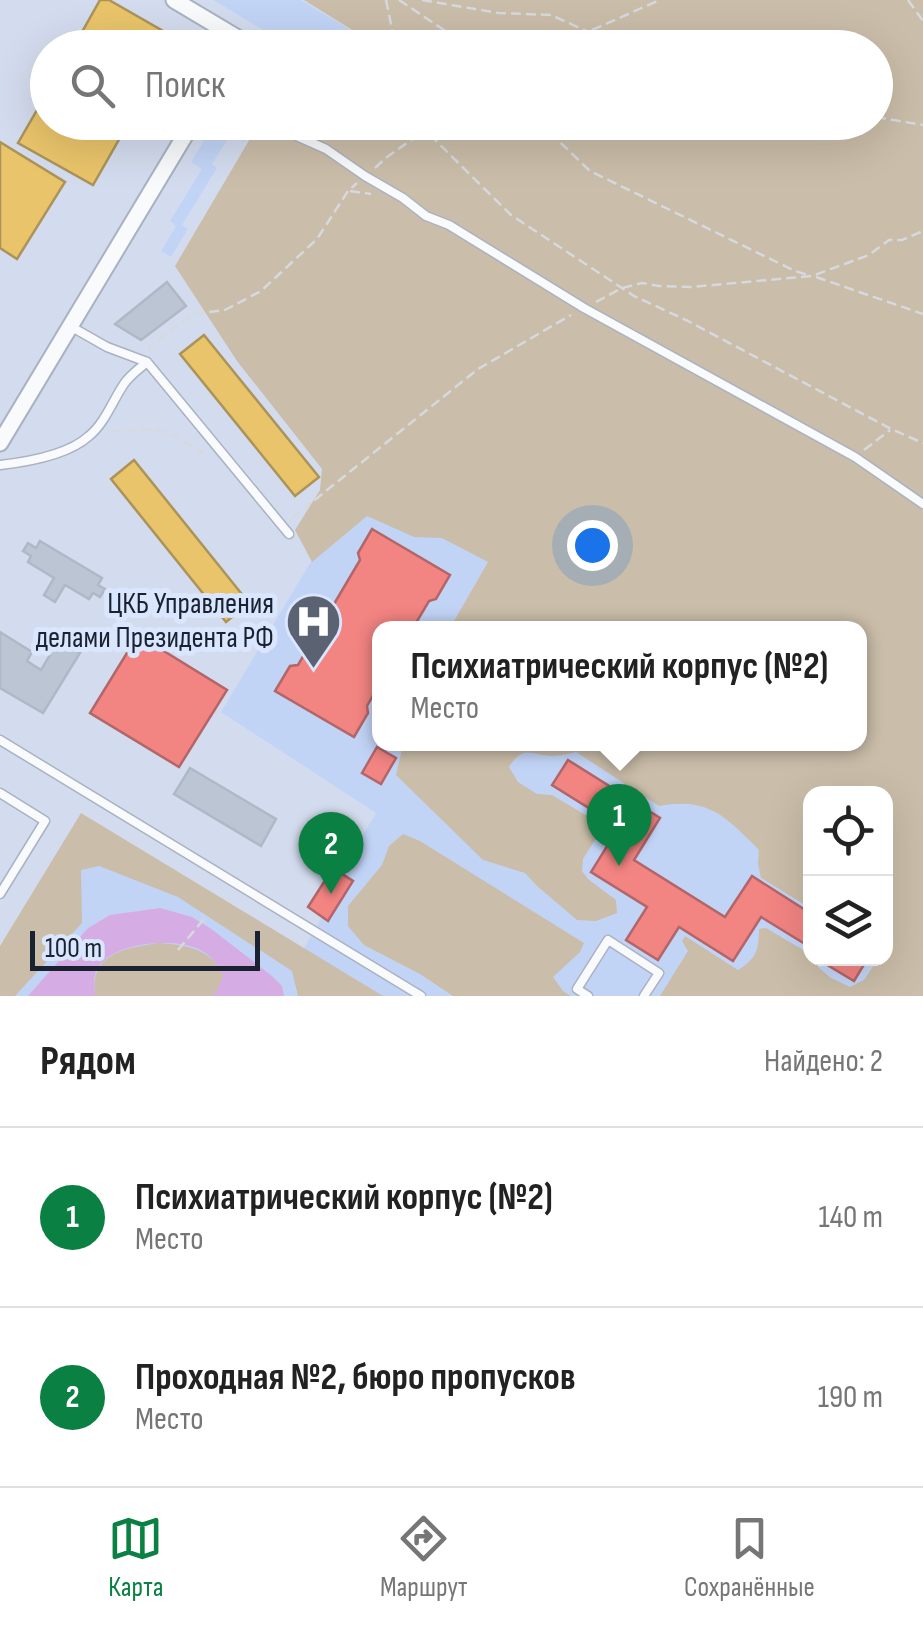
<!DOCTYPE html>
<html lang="ru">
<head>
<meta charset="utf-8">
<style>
	:root { --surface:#fff; --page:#f2f2f2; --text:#222; --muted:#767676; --line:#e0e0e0; --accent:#0b8043 }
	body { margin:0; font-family:"Sofia Sans Condensed",sans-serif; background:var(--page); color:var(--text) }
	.controls { position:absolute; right:30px; bottom:30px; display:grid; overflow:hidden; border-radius:20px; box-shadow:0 10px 40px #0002 }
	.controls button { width:90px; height:90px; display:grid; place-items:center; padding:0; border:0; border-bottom:2px solid var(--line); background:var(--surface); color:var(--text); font:50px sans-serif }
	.scale { position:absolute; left:30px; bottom:25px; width:230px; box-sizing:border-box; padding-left:10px; border:5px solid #1a2130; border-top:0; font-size:28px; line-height:35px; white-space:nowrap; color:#1a2130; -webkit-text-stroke:8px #d9e6fe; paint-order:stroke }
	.you { position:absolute; left:592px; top:545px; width:35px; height:35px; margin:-25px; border:8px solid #fff; border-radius:50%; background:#1a73e8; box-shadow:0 0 0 15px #1a73e833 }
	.badge { display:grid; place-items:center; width:65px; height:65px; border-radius:50%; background:var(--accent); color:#fff; font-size:32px; font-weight:700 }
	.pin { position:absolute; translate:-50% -82px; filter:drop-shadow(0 2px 5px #0008) }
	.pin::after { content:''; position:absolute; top:52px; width:35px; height:30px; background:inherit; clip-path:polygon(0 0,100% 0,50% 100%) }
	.popup { position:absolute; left:372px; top:621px; width:495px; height:130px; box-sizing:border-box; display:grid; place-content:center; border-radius:20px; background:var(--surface); filter:drop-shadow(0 2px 8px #0005); font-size:32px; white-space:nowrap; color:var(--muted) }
	.popup b { font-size:38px; color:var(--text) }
	.popup::after { content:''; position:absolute; left:50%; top:100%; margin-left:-20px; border:20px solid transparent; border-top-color:var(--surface) }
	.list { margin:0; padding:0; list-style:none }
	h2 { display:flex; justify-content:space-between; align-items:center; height:130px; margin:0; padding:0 40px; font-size:42px }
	h2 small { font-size:32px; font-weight:400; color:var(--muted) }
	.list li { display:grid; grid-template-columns:65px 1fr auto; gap:30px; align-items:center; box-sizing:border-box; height:180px; padding:0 40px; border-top:2px solid var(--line) }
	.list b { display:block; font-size:38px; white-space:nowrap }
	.list p { margin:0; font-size:32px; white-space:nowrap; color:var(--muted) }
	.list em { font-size:32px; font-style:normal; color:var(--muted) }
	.icon { flex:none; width:55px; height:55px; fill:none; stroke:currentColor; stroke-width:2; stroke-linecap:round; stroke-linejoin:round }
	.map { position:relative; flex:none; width:923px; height:996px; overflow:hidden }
	.search { position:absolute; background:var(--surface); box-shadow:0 10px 40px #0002; left:30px; right:30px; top:30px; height:110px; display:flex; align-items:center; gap:25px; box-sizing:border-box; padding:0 35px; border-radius:55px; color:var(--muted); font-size:38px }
	.sheet { height:490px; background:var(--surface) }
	nav { display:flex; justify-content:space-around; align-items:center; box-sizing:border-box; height:140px; border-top:2px solid var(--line); background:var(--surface); font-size:28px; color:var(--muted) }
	nav a { display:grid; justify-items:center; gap:5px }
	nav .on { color:var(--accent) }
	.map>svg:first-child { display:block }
	.built { fill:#c2d4f6; fill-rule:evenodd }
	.green { fill:#cabda9 }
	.water { fill:#d6ace5 }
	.homes { fill:#e9c46a; stroke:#ab9359; stroke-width:2.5 }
	.health { fill:#f28482; stroke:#b16669; stroke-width:2.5 }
	.building { fill:#bcc5d4; stroke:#b0b8c6; stroke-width:2.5 }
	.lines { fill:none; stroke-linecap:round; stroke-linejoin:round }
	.lane-casing { stroke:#aab2c1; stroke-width:11 }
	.street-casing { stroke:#aab2c1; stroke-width:19 }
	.path { stroke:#d6d9de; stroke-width:2.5; stroke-dasharray:10 5; stroke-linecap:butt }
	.lane { stroke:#f8fafc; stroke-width:8 }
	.street { stroke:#f8fafc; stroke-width:15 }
	.labels { text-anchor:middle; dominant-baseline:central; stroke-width:10; stroke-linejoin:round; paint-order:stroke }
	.poi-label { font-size:30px; fill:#1a2130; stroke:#d9e6fe; text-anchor:end }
</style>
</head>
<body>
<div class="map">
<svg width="923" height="996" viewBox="0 0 923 996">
	<rect width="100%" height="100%" fill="#d3dcee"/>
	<path class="built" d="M 213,0 L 301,0 L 372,43 L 369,48 L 260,47 L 268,33 Z
		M 215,123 L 238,123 L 212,164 L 217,168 L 182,225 L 188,229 L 171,257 L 161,251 L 176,226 L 170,221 L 202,169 L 191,162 Z
		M 364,473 L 923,533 L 923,996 L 0,996 L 84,839 L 296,962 L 322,917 L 308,907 L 333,868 L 341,872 L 376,813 L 221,712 ZM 379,628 L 859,628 L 859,744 L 379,744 ZM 810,794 L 886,794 L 886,958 L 810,958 Z"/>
	<path class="green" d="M 304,0 L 923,0 L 923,996 L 660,996 L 688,951 L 682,941 L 685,936 L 738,970 C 756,959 759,950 759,929 L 766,928 L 810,954 L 810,958 L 818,959 L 818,967 L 831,978 L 850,987 L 864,980 L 878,959 L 886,958 L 886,794 L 810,794 L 810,908 L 761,878 L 758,864 L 759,850 C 726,817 709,797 659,806 L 576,752 C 568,754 559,756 551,756 C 530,755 523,745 509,767 L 518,782 L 537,794 L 552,795 L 599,823 L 600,832 L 583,859 L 582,871 L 588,879 L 616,900 L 617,913 L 596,921 L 577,920 L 537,886 L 525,873 L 483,860 L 396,775 L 402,749 L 397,744 L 859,744 L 859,628 L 450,628 L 488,562 L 442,538 L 414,537 L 367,516 L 312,562 L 295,530 L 320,490 L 322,469 L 237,361 L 175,266 L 258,125 L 311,147 L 326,122 L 876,122 L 876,48 L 370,47 L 373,43 Z
		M 81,813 L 383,996 L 298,996 L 292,971 L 178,897 L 99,866 L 81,870 L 82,923 L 15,996 L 0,996 L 0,946 Z
		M 403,834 L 420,841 L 584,943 L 580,952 L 553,977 L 563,991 L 571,996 L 453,996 L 420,974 L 364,945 L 348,926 L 348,906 L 382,865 L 389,846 Z
		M 159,943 C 187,945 210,948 224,976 L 216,993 L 210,996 L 95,996 C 89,953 125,948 159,943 Z"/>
	<path class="water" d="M 160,908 L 192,917 L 210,928 L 272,976 L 282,986 L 284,996 L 210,996 L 216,993 L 223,976 C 217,963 210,954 196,948 C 172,938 116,942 99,966 C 93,974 94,986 95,996 L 28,996 L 88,928 L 110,915 Z"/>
	<path class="homes" d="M 100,0 L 109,0 L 177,39 L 172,48 L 73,48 Z
		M 48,91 L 48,122 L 129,122 L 93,185 L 18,143 Z
		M 0,142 L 65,182 L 17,259 L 0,248 Z
		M 204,335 L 319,477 L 295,496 L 180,354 Z
		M 134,460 L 249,603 L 226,622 L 111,479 Z"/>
	<path class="health" d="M 372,529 L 450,575 L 436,599 L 429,601 L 413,628 L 379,628 L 379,685 L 367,706 L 368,713 L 354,737 L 275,691 L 290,666 L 298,665 L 360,560 L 358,553 Z
		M 138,635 L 227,690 L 179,767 L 90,713 Z
		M 377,747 L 396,758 L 381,784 L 362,773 Z
		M 568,760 L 660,818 L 634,860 L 725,917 L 752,876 L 810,913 L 810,947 L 761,917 L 733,961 L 679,927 L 658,960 L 626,940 L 647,907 L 591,872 L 619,827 L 552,785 Z
		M 333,868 L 353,881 L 328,921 L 308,907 Z
		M 826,958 L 868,958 L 854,981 L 824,963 Z"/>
	<path class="building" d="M 167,282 L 186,306 L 141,340 L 115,324 Z
		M 40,541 L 102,578 L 98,585 L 105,589 L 100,597 L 93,593 L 89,599 L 65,585 L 55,602 L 44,595 L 54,578 L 28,562 L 31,556 L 23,551 L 28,543 L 36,548 Z
		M 0,632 L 32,652 L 27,661 L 41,670 L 59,640 L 80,653 L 43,713 L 0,688 Z
		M 190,768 L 276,819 L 261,846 L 174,794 Z"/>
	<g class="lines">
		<defs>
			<path id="lane" d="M 275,122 L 299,137 L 326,149 L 365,176 L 403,198 L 426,216 L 449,225 L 584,308 L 855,457 L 923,504
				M 70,326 L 107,347 L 147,362
				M 0,465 C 27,462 68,455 89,436 C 105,423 113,400 124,384 C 130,375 139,369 147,362 L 289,534
				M 0,740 L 421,996
				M 0,793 L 45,821 L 0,894
				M 588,996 L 577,989 L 608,940 L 659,973 L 644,996"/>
			<path id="street" d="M 174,0 L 241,40 L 237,48
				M 0,443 L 193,122"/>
		</defs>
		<use href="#lane" class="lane-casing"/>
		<use href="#street" class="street-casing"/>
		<path class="path" d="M 386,0 L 396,48
			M 399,0 L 462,42 L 465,48
			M 422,0 L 498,13 L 551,15 L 624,48
			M 908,0 L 923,21
			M 551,48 L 660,0
			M 876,117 L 923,125
			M 423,122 L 426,131 L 511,215 L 634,296 L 688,321 L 891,429 L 923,443
			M 539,122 L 590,171 L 795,271 L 808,275
			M 375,168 L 387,157 L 437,122
			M 350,191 L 371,194
			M 816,277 L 923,314
			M 596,302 L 622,288 L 642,283 L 659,286 L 691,287 L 812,276 L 869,255 L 889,240 L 902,240 L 923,231
			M 149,351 L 150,346 L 193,314 L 225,310 L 261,291 L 317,239 L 348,191 L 357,183
			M 111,432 C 155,428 164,426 201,453 L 205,450
			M 864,450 L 890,430
			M 291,519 L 478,369 L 571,315
			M 178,950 L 204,919"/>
		<use href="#lane" class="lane"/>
		<use href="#street" class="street"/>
	</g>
	<defs>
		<symbol id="hospital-pin" viewBox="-11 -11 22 30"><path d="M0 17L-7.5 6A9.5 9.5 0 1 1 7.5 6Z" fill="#5b6272" stroke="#d9e6fe"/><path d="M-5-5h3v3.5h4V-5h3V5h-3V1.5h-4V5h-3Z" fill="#fff"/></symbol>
	</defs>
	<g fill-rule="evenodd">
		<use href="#hospital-pin" x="282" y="590" width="63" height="86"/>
	</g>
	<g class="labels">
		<g class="poi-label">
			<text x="274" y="604">ЦКБ Управления<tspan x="274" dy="34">делами Президента РФ</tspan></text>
		</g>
	</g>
</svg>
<div class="controls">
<button><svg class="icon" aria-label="locate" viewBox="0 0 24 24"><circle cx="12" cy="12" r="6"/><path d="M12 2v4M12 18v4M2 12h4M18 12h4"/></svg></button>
<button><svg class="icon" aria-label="layers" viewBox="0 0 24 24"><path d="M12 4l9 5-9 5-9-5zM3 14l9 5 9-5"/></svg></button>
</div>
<div class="scale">100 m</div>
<div class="you"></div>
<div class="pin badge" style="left:619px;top:866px">1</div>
<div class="popup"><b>Психиатрический корпус (№2)</b>Место</div>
<div class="pin badge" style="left:331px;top:894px">2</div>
<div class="search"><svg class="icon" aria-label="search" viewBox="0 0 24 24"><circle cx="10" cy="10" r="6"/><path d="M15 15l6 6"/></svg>Поиск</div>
</div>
<section class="sheet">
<h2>Рядом<small>Найдено: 2</small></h2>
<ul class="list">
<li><span class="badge">1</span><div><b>Психиатрический корпус (№2)</b><p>Место</p></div><em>140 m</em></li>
<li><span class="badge">2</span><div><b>Проходная №2, бюро пропусков</b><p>Место</p></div><em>190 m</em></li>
</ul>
</section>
<nav>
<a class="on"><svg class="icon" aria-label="map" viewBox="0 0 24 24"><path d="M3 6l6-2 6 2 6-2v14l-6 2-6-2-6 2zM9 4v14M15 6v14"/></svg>Карта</a>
<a><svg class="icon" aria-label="directions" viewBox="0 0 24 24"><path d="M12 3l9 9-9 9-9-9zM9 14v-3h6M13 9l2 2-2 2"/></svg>Маршрут</a>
<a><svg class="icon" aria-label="saved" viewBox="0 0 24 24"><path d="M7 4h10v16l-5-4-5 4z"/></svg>Сохранённые</a>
</nav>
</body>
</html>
